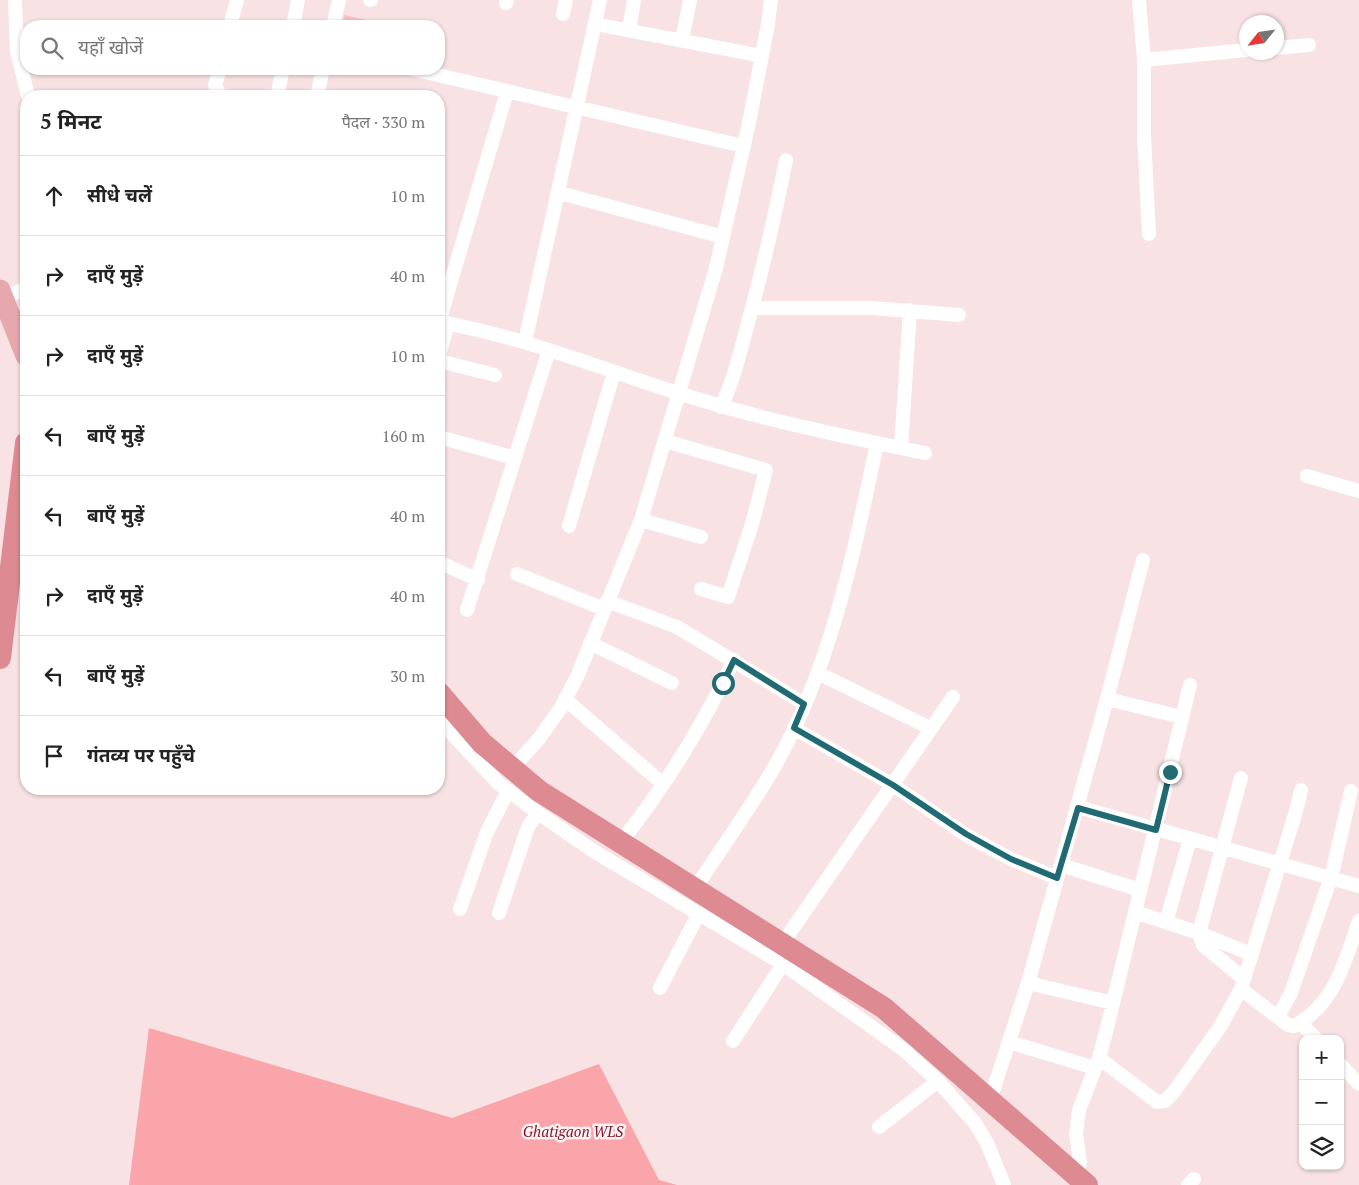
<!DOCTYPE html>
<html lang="hi">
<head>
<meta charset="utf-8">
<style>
	:root { --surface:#fff; --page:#f2f2f2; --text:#222; --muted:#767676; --line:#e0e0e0 }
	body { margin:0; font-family:"PT Serif","Noto Sans Devanagari",serif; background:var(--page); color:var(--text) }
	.controls { position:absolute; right:15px; bottom:15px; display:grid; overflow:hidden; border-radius:10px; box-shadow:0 1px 4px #0004 }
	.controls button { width:45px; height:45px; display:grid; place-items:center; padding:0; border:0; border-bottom:1px solid var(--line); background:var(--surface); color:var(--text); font:25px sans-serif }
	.compass { position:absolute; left:1239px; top:15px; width:45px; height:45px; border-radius:50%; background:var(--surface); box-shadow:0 1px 4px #0004; rotate:240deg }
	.stop { position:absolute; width:15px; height:15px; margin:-11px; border:4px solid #206b73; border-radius:50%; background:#fff }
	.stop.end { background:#206b73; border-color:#fff; box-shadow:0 1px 5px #0008 }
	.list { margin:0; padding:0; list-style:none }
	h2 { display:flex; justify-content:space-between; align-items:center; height:65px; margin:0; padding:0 20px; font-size:21px }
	h2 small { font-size:16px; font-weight:400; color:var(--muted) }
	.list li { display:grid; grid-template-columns:32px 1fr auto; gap:15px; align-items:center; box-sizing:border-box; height:80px; padding:0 20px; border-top:1px solid var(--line) }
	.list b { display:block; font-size:19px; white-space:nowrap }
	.list em { font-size:16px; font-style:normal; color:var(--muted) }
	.icon { flex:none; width:28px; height:28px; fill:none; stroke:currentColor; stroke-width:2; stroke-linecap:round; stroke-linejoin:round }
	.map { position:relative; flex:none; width:1359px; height:1185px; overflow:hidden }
	.search { position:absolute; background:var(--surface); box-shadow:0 1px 4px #0004; left:20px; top:20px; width:425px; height:55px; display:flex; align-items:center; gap:12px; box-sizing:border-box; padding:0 18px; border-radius:20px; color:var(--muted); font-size:19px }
	.panel { position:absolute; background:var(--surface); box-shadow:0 1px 4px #0004; left:20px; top:90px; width:425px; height:705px; border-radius:20px }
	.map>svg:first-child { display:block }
	.green { fill:#f9a5aa }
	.building { fill:#fac2c4 }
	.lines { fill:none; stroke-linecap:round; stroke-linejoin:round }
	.minor { stroke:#fff; stroke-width:14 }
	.primary { stroke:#e6a7ad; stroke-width:21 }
	.trunk { stroke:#de8a92; stroke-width:22 }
	.route { stroke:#206b73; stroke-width:6 }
	.labels { text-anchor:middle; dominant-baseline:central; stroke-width:5; stroke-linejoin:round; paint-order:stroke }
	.park-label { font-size:15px; font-style:italic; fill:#7f152b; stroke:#fff2f2 }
</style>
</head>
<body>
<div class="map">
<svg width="1359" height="1185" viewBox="0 0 1359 1185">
	<rect width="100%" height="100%" fill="#f8e2e3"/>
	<path class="green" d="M 149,1028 L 452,1118 L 599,1064 L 659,1180 L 677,1185 L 129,1185 Z"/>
	<path class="building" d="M 344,15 L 375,22 L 374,26 L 342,26 Z"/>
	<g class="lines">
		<path class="minor" d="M 15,0 L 17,51 L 28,96
			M 370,0 L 371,0
			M 1139,0 L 1144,60 L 1144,135 L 1149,234
			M 506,3 L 507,0
			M 563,14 L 566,0
			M 595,24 L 762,56
			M 230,26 L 237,0
			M 293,26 L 298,0
			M 333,26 L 339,0
			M 629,30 L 634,0
			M 682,40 L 690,0
			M 1276,48 L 1309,45
			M 1144,60 L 1246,50
			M 220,69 L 215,85 L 220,96
			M 412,69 L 743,146
			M 277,96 L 283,69
			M 317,96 L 323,69
			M 560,193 L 723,237
			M 3,299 L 26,288
			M 752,308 L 872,308 L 959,315
			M 439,322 C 521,336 599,368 678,393 C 759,419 842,436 925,453
			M 439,322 L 507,92
			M 525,342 L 600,0
			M 439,356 L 448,323
			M 439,361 L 495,375
			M 721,407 C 734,380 740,352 748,323 C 763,269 775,215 786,160
			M 439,437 L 515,458
			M 665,441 L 766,470 L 753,521 L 728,597 L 701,589
			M 901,448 L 910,310
			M 1307,476 L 1359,491
			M 641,520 L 701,537
			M 569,526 L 614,372
			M 1143,560 L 1107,699 L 1182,717
			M 439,562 L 478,580
			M 517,574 L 604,609
			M 607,601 L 677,627 L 805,704
			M 467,610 L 549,350
			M 590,643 L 672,683
			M 818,673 L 930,728
			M 565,699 L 663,784
			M 439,720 L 498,783 L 538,813 L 595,852 L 783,964 L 904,1050 L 938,1081 L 975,1123 L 987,1143 L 1004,1185
			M 794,728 L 893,785 L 966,835 L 1011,859 L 1057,878
			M 511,769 L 538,740 L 560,709 L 577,677 L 641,520 L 716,268 L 749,123 L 768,24 L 771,0
			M 1241,778 L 1199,933 L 1203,945 L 1244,979
			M 1078,807 L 1359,886
			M 620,843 C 665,787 703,725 734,660
			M 1061,865 L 1140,890
			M 694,890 C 721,849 750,809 775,766 C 831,667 854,553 877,443
			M 460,909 L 487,832 L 508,791
			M 1135,912 L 1199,933 L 1251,954
			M 499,913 L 528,827 L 538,813
			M 1166,922 L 1190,839
			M 782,944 L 953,697
			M 1028,983 L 1113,1003
			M 660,988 L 699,913
			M 1241,989 L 1288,1025 L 1294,1026 C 1335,1005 1345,961 1359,921
			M 1278,1017 L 1291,993 L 1332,874 L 1351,791
			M 1301,1023 L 1316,1039
			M 733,1041 L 783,964
			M 1009,1042 L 1095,1068
			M 1099,1058 L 1157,1102 L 1165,1101 L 1173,1093 L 1220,1027 L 1241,989 L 1297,808 L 1301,790
			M 1340,1064 L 1359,1084
			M 990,1100 L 1028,983 L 1107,699
			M 879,1127 L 938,1081
			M 1077,1176 L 1080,1162 L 1076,1134 L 1079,1110 L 1099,1058 L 1107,1028 L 1190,685
			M 1188,1185 L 1194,1179"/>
		<path class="primary" d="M 0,290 L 26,356"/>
		<path class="trunk" d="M 0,658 L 26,443
			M 439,693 L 482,743 L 539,791 L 884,1008 L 1087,1185"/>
	</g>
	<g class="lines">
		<path class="route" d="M 723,683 L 734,660 L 804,704 L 794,728 L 893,785 L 966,834 L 1011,859 L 1057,878 L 1078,808 L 1156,830 L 1170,772"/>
	</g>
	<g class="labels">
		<g class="park-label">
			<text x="573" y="1131">Ghatigaon WLS</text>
		</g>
	</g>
</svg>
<div class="controls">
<button>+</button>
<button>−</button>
<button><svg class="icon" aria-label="layers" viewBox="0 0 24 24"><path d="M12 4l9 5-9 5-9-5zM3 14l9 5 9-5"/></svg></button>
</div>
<svg class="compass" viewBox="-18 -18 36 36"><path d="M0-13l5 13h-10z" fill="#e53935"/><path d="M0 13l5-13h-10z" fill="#767676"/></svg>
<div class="stop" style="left:723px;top:683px"></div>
<div class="stop end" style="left:1170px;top:772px"></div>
<div class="search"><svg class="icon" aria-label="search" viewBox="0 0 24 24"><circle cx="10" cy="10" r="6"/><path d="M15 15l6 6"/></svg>यहाँ खोजें</div>
<section class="panel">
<h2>5 मिनट<small>पैदल · 330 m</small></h2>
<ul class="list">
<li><svg class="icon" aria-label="ahead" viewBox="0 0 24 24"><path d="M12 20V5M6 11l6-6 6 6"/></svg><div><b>सीधे चलें</b></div><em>10 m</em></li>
<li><svg class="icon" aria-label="right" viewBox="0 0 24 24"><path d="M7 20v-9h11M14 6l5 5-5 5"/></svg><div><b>दाएँ मुड़ें</b></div><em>40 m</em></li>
<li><svg class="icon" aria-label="right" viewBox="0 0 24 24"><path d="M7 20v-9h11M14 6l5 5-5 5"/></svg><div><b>दाएँ मुड़ें</b></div><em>10 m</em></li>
<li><svg class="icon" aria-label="left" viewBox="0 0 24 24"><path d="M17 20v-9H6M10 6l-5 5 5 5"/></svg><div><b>बाएँ मुड़ें</b></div><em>160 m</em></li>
<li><svg class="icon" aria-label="left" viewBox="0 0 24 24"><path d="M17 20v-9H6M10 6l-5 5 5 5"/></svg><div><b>बाएँ मुड़ें</b></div><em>40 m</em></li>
<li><svg class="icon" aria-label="right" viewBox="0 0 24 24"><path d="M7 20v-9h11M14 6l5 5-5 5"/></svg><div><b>दाएँ मुड़ें</b></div><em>40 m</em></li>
<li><svg class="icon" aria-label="left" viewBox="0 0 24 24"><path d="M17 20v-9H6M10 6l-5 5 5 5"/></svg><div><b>बाएँ मुड़ें</b></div><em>30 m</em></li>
<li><svg class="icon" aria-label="arrive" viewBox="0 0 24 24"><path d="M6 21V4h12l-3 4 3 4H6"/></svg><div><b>गंतव्य पर पहुँचे</b></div></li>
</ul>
</section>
</div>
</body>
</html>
